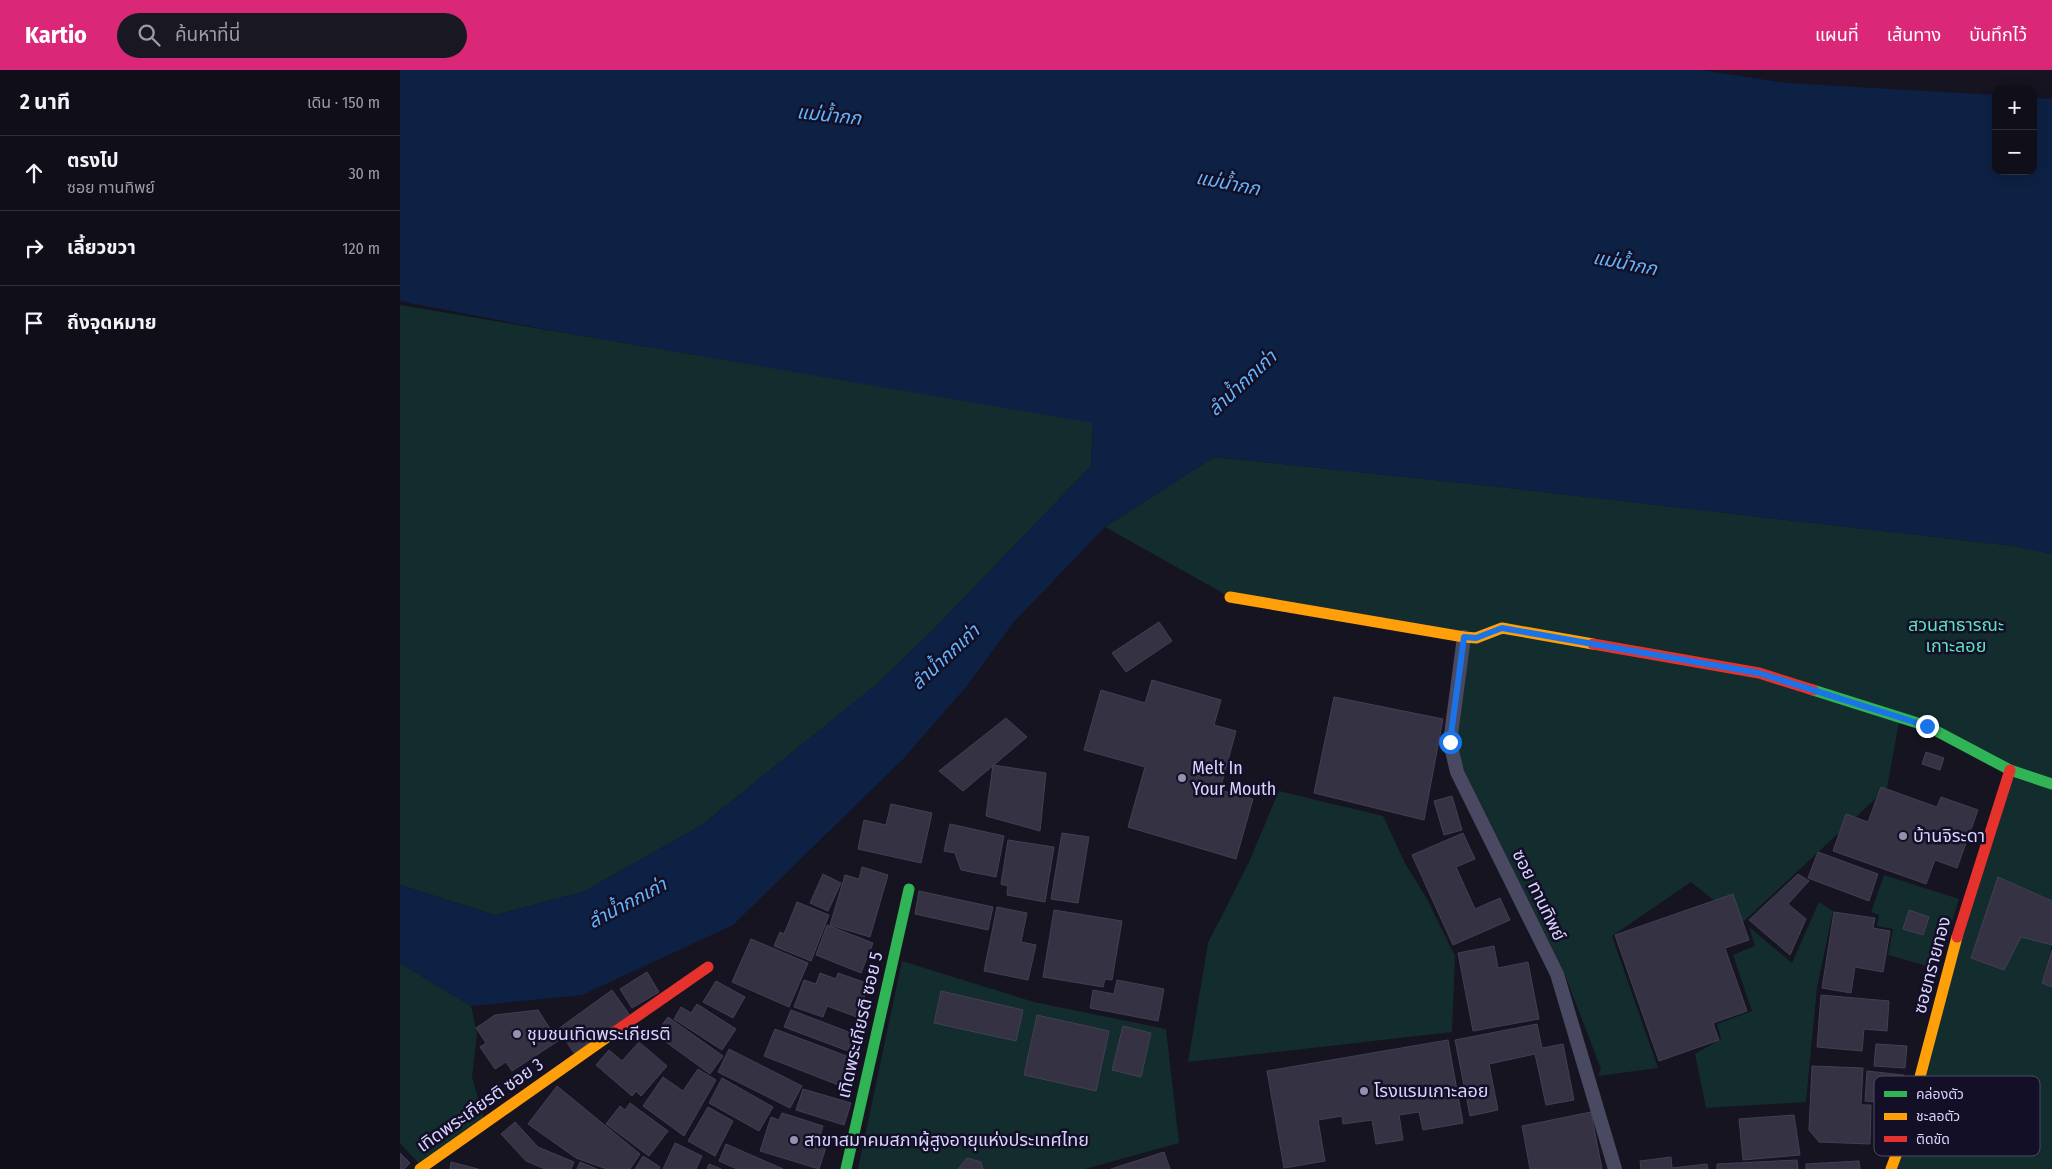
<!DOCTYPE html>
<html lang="th">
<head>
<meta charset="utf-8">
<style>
	:root { --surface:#100f19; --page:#191822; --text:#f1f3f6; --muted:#9c9ca2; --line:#302f38; --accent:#db2777 }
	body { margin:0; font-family:"Fira Sans Condensed","Noto Sans Thai",sans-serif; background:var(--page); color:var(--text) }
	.controls { position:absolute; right:15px; top:15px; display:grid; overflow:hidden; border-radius:10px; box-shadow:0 2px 12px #0003 }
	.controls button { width:45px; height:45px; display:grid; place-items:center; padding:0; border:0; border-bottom:1px solid var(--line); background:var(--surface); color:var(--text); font:25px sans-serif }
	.stop { position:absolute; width:15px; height:15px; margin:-11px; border:4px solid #1a73e8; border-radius:50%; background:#fff }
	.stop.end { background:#1a73e8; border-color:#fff; box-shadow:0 1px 5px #0008 }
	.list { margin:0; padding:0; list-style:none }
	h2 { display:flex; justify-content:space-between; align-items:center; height:65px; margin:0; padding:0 20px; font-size:21px }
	h2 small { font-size:16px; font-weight:400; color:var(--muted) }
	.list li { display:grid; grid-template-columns:32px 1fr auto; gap:15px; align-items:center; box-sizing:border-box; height:75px; padding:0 20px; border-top:1px solid var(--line) }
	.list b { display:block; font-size:19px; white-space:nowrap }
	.list p { margin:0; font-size:16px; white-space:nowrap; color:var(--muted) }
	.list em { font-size:16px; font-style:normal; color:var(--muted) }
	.icon { flex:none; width:28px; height:28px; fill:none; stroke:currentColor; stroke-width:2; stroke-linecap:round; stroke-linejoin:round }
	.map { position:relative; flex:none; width:1652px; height:1099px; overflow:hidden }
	header { display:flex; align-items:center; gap:30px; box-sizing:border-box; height:70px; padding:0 25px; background:var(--accent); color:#fff }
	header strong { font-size:24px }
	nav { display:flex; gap:28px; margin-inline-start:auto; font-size:18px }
	.search { width:350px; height:45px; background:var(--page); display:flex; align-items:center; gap:12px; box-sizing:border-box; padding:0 18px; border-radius:28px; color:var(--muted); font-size:19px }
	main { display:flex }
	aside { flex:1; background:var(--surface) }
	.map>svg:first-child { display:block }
	.green { fill:#132c2d }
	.water { fill:#0d2144 }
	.building { fill:#343243; stroke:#433f54 }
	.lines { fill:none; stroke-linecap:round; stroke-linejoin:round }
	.lane { stroke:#4a4962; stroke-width:14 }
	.fast { stroke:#30b455; stroke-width:11 }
	.slow { stroke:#ff9f0a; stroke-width:11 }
	.jam { stroke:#e5322d; stroke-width:11 }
	.route { stroke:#1a73e8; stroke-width:6 }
	.poi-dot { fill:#9591b1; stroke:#130f26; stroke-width:2 }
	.labels { text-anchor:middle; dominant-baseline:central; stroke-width:5; stroke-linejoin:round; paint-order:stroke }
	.park-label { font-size:18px; fill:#5fe0c0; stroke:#130f26 }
	.poi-label { font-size:18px; fill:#d9d4ff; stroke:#130f26; text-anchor:start }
	.street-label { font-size:18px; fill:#d9d4ff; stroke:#130f26 }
	.water-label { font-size:19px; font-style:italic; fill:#62b6ff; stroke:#130f26 }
	.key { fill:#130f26; stroke:#4e4a67; stroke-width:1 }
	.key-label { font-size:14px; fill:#d9d4ff }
</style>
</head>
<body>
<header>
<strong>Kartio</strong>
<div class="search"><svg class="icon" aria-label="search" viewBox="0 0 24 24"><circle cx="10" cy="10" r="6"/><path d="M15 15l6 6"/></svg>ค้นหาที่นี่</div>
<nav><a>แผนที่</a><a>เส้นทาง</a><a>บันทึกไว้</a></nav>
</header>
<main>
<aside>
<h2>2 นาที<small>เดิน · 150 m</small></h2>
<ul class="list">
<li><svg class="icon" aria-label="ahead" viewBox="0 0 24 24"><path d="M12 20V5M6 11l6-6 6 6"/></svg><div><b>ตรงไป</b><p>ซอย ทานทิพย์</p></div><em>30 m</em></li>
<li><svg class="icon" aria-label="right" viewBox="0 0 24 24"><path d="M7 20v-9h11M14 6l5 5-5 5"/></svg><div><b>เลี้ยวขวา</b></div><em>120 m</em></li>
<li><svg class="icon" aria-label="arrive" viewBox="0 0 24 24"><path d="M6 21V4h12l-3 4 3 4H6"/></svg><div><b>ถึงจุดหมาย</b></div></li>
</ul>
</aside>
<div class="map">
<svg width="1652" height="1099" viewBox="0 0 1652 1099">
	<rect width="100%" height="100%" fill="#161421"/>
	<path class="green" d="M 0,235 L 693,352 L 691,396 L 535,558 L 477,614 L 302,755 L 183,822 L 95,845 L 0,815 Z
		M 814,387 L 1091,416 L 1614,476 L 1652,484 L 1652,831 L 1598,808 L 1571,887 L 1604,900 L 1621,867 L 1652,875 L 1642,913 L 1652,917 L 1652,1099 L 1491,1099 L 1610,700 L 1500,647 L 1487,718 L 1342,853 L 1291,812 L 1212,866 L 1258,998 L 1198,1006 L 1201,999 L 1163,900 L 1050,672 L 1064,567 L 830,527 L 705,457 Z
		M 879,721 L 983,746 L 1005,793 L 1027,829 L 1055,886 L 1052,962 L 788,992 L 808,873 L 848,794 Z
		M 1484,805 L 1559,829 L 1537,899 L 1488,885 L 1493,859 L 1477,856 L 1479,845 L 1471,842 Z
		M 1419,832 L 1433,841 L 1417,918 L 1406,1032 L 1306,1038 L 1295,984 L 1321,969 L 1317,954 L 1352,941 L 1333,885 L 1355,876 L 1349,857 L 1392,893 Z
		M 502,891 L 634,932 L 766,959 L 779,1073 L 685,1099 L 458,1099 Z
		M 0,893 L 71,936 L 77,964 L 72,1007 L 86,1056 L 22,1097 L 0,1073 Z"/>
	<path class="water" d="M 0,0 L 1300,0 L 1387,13 L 1596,25 L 1596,101 L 1633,101 L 1633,28 L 1652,29 L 1652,484 L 1614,476 L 1091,416 L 814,387 L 705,457 L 613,553 L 566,617 L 504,688 L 333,855 L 182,925 L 71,936 L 0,893 L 0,815 L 95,845 L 183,822 L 302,755 L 477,614 L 535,558 L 691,396 L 693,353 L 155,261 L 0,231 Z"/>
	<path class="building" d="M 759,552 L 772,571 L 726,602 L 712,583 Z
		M 752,610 L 821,630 L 814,655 L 836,661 L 820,720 L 853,729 L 836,789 L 728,757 L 745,697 L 684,680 L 701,620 L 745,633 Z
		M 934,627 L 1043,649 L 1024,750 L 914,723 Z
		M 606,648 L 627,667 L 563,721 L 539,701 Z
		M 1526,682 L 1544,688 L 1540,700 L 1522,694 Z
		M 593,695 L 646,703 L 640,761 L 586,746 Z
		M 1481,717 L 1537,737 L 1541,727 L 1578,740 L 1557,798 L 1535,790 L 1526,814 L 1433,781 L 1446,744 L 1468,752 Z
		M 1052,726 L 1062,760 L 1044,765 L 1034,731 Z
		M 491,734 L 532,743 L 521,793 L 458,779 L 464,750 L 486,755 Z
		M 550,754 L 604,766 L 596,807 L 561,800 L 555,783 L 544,781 Z
		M 662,763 L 689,767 L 678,833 L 651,829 Z
		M 1063,763 L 1075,789 L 1056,797 L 1075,839 L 1100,828 L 1110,850 L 1053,875 L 1012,785 Z
		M 608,770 L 654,777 L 645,832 L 607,825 L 608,816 L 601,814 Z
		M 1418,782 L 1478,804 L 1469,831 L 1408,808 Z
		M 462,797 L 488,805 L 470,867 L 430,855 L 445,805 L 459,809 Z
		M 423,804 L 441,813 L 428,841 L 410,833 Z
		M 1398,804 L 1409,811 L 1388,834 L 1406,849 L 1390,885 L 1349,850 Z
		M 1598,807 L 1652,831 L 1652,875 L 1621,867 L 1604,900 L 1571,888 Z
		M 519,821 L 593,837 L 588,860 L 515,844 Z
		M 1333,824 L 1349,870 L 1325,878 L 1347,941 L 1313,953 L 1319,970 L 1259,991 L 1215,865 Z
		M 397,832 L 429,845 L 411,891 L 374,876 L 380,862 L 384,864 Z
		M 597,837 L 627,843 L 621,872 L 636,875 L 628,910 L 584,901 Z
		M 654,840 L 722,851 L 712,910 L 705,909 L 703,917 L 643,907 Z
		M 1509,840 L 1529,847 L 1523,865 L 1503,859 Z
		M 1434,842 L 1475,848 L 1473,858 L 1490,861 L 1483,902 L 1455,897 L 1451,923 L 1422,918 Z
		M 427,855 L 473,873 L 461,903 L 416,885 Z
		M 351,869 L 408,893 L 389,937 L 332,912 Z
		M 1094,876 L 1098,898 L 1128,892 L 1139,949 L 1073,961 L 1058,883 Z
		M 1652,880 L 1652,917 L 1642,913 Z
		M 247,902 L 259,922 L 232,938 L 220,919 Z
		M 420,903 L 436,909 L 438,903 L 469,914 L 457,947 L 427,936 L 423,947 L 394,937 L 404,910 L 416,914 Z
		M 717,910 L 764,919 L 758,951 L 690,938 L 693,920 L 714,924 Z
		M 316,911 L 345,927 L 333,948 L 303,932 Z
		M 212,920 L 229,944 L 174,983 L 158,959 Z
		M 541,921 L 623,940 L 616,971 L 534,953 Z
		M 1421,925 L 1489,931 L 1487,961 L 1464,959 L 1462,981 L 1417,977 Z
		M 297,934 L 336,959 L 322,980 L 274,949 L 281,937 L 291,943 Z
		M 138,940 L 158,971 L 112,1001 L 106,992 L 95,999 L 80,977 L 86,973 L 76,958 L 95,945 Z
		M 391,940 L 454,964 L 448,981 L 384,957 Z
		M 637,945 L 709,961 L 696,1021 L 624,1005 Z
		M 268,947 L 323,986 L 310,1004 L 255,964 Z
		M 1137,954 L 1142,978 L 1163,974 L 1174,1030 L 1146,1035 L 1135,984 L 1089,994 L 1098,1040 L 1070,1046 L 1055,970 Z
		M 723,956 L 751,963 L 741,1007 L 712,1000 Z
		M 375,959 L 457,990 L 446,1018 L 364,986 Z
		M 1048,970 L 1063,1053 L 1023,1060 L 1019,1042 L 999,1045 L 1003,1070 L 976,1074 L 972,1050 L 943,1054 L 942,1046 L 918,1050 L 925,1091 L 884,1098 L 867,1001 Z
		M 239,972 L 267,996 L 241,1026 L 236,1021 L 232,1026 L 196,995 L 209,980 L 222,991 Z
		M 1476,974 L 1507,976 L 1505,998 L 1474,996 Z
		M 329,979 L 402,1016 L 390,1038 L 318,1002 Z
		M 1412,996 L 1463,998 L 1461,1035 L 1471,1035 L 1470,1074 L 1419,1072 L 1409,1060 Z
		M 298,999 L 316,1010 L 284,1066 L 243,1036 L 263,1007 L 283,1021 Z
		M 1467,1001 L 1504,1005 L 1501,1034 L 1465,1031 Z
		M 322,1008 L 373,1037 L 359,1061 L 309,1033 Z
		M 157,1016 L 240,1084 L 230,1099 L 207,1099 L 176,1088 L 128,1054 Z
		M 403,1019 L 451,1033 L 444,1055 L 396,1040 Z
		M 230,1033 L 268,1061 L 249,1086 L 206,1054 L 220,1036 L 225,1040 Z
		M 308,1037 L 333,1051 L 315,1086 L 288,1071 Z
		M 1191,1042 L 1202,1099 L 1130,1099 L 1122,1056 Z
		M 382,1043 L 423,1056 L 419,1069 L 428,1071 L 419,1099 L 360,1081 L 371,1047 L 379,1050 Z
		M 1394,1045 L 1400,1085 L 1343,1090 L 1339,1049 Z
		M 115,1052 L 138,1077 L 174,1092 L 171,1099 L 145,1099 L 126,1091 L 101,1064 Z
		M 275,1073 L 302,1086 L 296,1099 L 263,1099 Z
		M 326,1074 L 383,1099 L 337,1099 L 319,1091 Z
		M 764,1082 L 770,1099 L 711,1099 Z
		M 0,1083 L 10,1093 L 4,1099 L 0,1099 Z
		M 243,1086 L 260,1097 L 259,1099 L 235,1099 Z
		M 1271,1087 L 1272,1098 L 1307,1094 L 1308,1099 L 1241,1099 L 1240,1091 Z
		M 567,1088 L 581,1092 L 583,1099 L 558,1099 Z
		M 1397,1090 L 1398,1099 L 1317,1099 L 1317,1094 Z
		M 1459,1091 L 1460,1099 L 1406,1099 L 1406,1094 Z
		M 51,1092 L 78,1099 L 50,1099 Z
		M 180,1092 L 197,1099 L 177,1099 Z
		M 309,1094 L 321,1099 L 307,1099 Z"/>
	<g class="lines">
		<path class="lane" d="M 1064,567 L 1050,672 L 1057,702 L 1157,904 L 1215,1099"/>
		<path class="fast" d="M 1413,620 L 1527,656 L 1610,700 L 1652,714
			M 446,1099 L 509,819"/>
		<path class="slow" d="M 830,527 L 1064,567 L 1076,568 L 1102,558 L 1193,574
			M 20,1099 L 213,963
			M 1491,1099 L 1507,1056 L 1557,867"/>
		<path class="jam" d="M 1193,574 L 1359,603 L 1413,620
			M 1557,867 L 1610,700
			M 213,963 L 308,897"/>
	</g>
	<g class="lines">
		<path class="route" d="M 1050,672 L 1064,567 L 1076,568 L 1102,558 L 1359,603 L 1527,656"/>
	</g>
	<g class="poi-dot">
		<circle cx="782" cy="708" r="5"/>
		<circle cx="1503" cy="766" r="5"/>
		<circle cx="117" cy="964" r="5"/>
		<circle cx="964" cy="1021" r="5"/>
		<circle cx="394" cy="1070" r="5"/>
	</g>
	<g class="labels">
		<g class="park-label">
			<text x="1556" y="555">สวนสาธารณะ<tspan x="1556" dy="21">เกาะลอย</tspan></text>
		</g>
		<g class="poi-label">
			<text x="792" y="698">Melt In<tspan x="792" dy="21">Your Mouth</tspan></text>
			<text x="1513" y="766">บ้านจิระดา</text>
			<text x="127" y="964">ชุมชนเทิดพระเกียรติ</text>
			<text x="974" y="1021">โรงแรมเกาะลอย</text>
			<text x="404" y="1070">สาขาสมาคมสภาผู้สูงอายุแห่งประเทศไทย</text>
		</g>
		<g class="street-label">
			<text transform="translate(1139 825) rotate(64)">ซอย ทานทิพย์</text>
			<text transform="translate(1532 895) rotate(-75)">ซอยทรายทอง</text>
			<text transform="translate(460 955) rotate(-77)">เทิดพระเกียรติ ซอย 5</text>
			<text transform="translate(80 1035) rotate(-35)">เทิดพระเกียรติ ซอย 3</text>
		</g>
		<g class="water-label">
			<text transform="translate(429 45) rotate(6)">แม่น้ำกก</text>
			<text transform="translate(828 113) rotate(11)">แม่น้ำกก</text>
			<text transform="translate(1225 193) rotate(11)">แม่น้ำกก</text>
			<text transform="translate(842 313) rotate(-43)">ลำน้ำกกเก่า</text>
			<text transform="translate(545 587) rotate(-43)">ลำน้ำกกเก่า</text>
			<text transform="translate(227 833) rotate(-28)">ลำน้ำกกเก่า</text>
		</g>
	</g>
	<rect x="1474" y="1006" width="166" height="80" rx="8" class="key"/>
	<rect x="1484" y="1021" width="23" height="6" fill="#30b455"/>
	<rect x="1484" y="1043" width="23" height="7" fill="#ff9f0a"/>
	<rect x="1484" y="1066" width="23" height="6" fill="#e5322d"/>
	<g class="key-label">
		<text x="1516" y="1029">คล่องตัว</text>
		<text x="1516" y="1051">ชะลอตัว</text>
		<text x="1516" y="1074">ติดขัด</text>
	</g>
</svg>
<div class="controls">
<button>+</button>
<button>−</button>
</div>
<div class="stop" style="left:1050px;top:672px"></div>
<div class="stop end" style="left:1527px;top:656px"></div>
</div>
</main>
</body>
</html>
